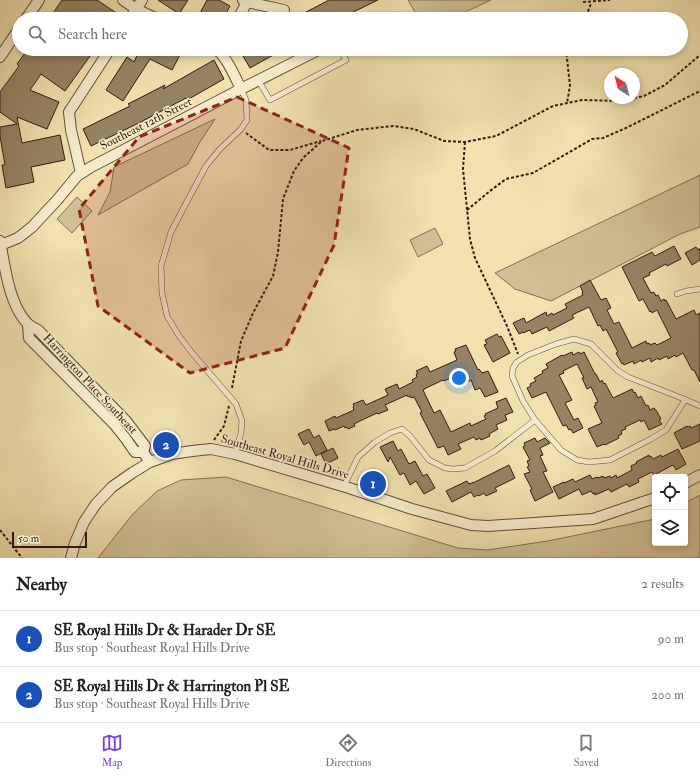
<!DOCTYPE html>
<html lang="en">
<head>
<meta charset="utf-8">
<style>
	:root { --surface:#fff; --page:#f2f2f2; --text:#202124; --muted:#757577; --line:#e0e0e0; --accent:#7c3aed }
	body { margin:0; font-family:"IM FELL Double Pica",serif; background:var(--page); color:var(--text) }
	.controls { position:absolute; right:12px; bottom:12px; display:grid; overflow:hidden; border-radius:4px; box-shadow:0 2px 6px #0003 }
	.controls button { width:36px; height:36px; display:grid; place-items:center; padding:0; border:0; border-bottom:1px solid var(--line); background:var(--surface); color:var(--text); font:20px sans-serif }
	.compass { position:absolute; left:604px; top:68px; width:36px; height:36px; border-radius:50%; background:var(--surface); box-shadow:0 2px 6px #0003; rotate:324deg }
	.scale { position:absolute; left:12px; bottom:10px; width:75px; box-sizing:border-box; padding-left:4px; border:2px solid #321c12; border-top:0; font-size:11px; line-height:14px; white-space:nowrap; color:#321c12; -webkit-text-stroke:3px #f6eccc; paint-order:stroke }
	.you { position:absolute; left:459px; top:378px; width:14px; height:14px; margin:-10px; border:3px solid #fff; border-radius:50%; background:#1a73e8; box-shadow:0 0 0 6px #1a73e833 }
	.badge { display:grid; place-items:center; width:26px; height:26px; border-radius:50%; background:var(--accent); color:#fff; font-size:13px; font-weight:700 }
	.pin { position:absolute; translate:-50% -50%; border:2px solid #fff; box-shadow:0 1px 4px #0006 }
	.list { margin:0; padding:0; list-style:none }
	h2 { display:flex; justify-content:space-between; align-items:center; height:52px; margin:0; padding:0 16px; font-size:17px }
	h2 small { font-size:13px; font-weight:400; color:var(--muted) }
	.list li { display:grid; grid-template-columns:26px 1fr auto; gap:12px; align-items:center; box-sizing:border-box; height:56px; padding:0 16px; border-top:1px solid var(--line) }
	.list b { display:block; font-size:15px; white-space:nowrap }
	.list p { margin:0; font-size:13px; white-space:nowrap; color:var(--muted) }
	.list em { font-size:13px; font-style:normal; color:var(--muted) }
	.icon { flex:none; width:22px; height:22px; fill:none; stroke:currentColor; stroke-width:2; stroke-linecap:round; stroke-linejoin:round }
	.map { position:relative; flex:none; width:700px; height:558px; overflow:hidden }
	.search { position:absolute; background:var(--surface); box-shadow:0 2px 6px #0003; left:12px; right:12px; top:12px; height:44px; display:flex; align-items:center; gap:10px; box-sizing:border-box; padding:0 14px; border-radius:22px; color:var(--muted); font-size:15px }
	.sheet { height:164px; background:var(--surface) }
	nav { display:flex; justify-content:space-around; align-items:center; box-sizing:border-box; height:56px; border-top:1px solid var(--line); background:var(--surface); font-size:11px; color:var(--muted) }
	nav a { display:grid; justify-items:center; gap:2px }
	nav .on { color:var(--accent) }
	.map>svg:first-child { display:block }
	.green { fill:#d1c095; stroke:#826e54 }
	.building { fill:#958364; stroke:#321c12 }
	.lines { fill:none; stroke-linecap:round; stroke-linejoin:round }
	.lane-casing { stroke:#624e3a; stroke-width:6 }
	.street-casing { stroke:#624e3a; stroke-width:12 }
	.path { stroke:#321c12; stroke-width:2; stroke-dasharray:3 2; stroke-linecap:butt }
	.lane { stroke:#f6eccc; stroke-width:5 }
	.street { stroke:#f6eccc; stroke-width:10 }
	.marked { fill:#8f2418; fill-opacity:0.2; stroke:#8f2418; stroke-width:3; stroke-dasharray:8 5; stroke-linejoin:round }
	.labels { text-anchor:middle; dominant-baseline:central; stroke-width:3; stroke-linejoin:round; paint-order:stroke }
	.street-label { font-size:12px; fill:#321c12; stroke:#f6eccc }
</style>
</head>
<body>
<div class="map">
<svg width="700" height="558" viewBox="0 0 700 558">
	<rect width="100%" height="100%" fill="#f1e2b0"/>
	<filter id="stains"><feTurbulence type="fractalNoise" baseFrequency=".005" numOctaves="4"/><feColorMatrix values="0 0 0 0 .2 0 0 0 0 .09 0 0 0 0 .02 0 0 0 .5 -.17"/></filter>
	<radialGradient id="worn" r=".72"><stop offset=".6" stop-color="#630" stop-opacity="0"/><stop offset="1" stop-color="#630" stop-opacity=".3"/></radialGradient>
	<path class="green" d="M 408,0 L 491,0 L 450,19 L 433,19 L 415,12 Z
		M 215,119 L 200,142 L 188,164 L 98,215 L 110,192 L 114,167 Z
		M 700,175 L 700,227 L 680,234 L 551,301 L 515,289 L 495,273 Z
		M 77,197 L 92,211 L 72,233 L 57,219 Z
		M 435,228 L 443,244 L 418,257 L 410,240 Z
		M 226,477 L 458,548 L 487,550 L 548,541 L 655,519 L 655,543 L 685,543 L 685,503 L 700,495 L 700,558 L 98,558 L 132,515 L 157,491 L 181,480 Z"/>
	<path class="building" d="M 62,0 L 97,0 L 124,18 L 124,19 L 49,19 Z
		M 158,0 L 188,0 L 179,14 Z
		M 207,0 L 219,0 L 230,6 L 223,19 L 197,19 Z
		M 329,0 L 378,0 L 339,19 L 293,19 Z
		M 28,49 L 80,49 L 90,56 L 65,91 L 41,74 L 30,90 L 59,102 L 47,129 L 17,117 L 22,143 L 60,135 L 65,160 L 31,167 L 34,182 L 6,188 L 2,165 L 5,165 L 0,136 L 0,127 L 17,124 L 0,112 L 0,92 L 19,66 L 17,64 Z
		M 140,49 L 177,49 L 182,51 L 172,70 L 150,59 L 123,101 L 106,90 L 127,57 L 134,62 Z
		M 239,49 L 284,49 L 250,68 Z
		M 214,60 L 224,79 L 187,100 L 186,98 L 139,123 L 91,146 L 83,129 L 130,106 L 128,104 L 165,85 L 163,89 Z
		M 674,246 L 681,259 L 667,266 L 666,264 L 649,273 L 650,275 L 643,278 L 651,293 L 654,292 L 656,296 L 658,295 L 661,301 L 664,299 L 665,301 L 666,300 L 676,319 L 694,310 L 696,315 L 700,313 L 700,382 L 694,370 L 692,370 L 683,353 L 676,357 L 675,355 L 668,359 L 667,356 L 659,360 L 658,358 L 651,362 L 650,358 L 642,362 L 641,360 L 634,364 L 633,361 L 624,365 L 623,363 L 622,364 L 616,353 L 618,352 L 606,329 L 603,331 L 600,325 L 598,326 L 589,307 L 572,315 L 574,318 L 549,331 L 547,327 L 532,334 L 530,330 L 523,333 L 523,332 L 519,334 L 513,323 L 524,318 L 526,323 L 546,312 L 547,316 L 552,313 L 553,315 L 567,308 L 565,304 L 583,295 L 582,293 L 583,292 L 580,286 L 590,280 L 601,300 L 606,298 L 611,308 L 607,310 L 614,324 L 619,322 L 632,348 L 646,341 L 647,344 L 649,343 L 650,345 L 655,343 L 657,345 L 671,338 L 657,310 L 652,313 L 651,311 L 650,312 L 643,299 L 639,301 L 622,267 L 652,252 L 655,256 Z
		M 696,247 L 698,250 L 700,248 L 700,260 L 692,265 L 685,253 Z
		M 497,334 L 499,337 L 501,336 L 510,353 L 493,362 L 484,345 L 487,344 L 485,340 Z
		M 466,345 L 478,370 L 479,369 L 482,373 L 488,371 L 498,392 L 485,397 L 480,388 L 475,390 L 471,380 L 468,382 L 463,372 L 444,381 L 443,380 L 424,389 L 424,390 L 423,390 L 434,413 L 440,410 L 451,432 L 470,423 L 471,426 L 486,419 L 484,416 L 486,415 L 485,414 L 498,408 L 496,402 L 506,398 L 513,412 L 505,415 L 507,420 L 496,425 L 498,429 L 489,434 L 490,436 L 481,440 L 480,438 L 476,440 L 474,437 L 458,444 L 461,449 L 448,455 L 444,446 L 438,448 L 420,413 L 422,412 L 414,397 L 411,398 L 410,396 L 408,397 L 407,395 L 385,405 L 388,410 L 378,414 L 377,413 L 360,421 L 354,424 L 355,426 L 348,429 L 347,427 L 345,428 L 344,426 L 335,430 L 334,429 L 329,431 L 325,421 L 335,416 L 336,418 L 354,410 L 353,407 L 354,406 L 353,404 L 363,400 L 366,405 L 388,395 L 385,389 L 397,384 L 399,389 L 413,382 L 412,380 L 417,377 L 416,374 L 418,373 L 416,371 L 427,366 L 430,372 L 457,360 L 454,352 L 456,351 L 455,349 Z
		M 572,352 L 573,355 L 579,352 L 580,354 L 584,352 L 595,374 L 596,374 L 600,382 L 602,380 L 604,384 L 605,383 L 613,398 L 632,389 L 634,393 L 635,392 L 638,398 L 641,396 L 646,406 L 648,405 L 650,410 L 654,408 L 655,410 L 656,410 L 661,419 L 659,420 L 662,424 L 649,430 L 644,420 L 641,422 L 640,420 L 625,427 L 626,429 L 621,431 L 622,434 L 618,436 L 619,438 L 605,445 L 604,444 L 597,447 L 588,429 L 602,423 L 594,406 L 596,405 L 595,403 L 598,402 L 591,387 L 587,389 L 582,378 L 584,378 L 577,364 L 563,371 L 564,373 L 559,375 L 572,400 L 565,403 L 574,420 L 578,418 L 583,428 L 573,433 L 571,429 L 569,430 L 566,425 L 563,426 L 546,392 L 532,398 L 527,388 L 531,386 L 530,384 L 536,381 L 534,378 L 543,373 L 542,371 L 548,368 L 546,364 L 562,355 L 563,356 Z
		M 700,424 L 700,441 L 682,449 L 674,433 L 687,426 L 688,427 L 690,426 L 691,428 Z
		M 309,429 L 314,438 L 319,435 L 327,450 L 316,456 L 309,442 L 304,445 L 298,434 Z
		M 535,438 L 537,442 L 545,438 L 550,443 L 540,448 L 543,455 L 540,456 L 547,471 L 543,472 L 553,492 L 535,501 L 530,490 L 532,489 L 524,474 L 530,472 L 527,467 L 529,466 L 527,461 L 530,460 L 523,447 L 525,445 L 524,443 Z
		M 393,441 L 398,451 L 401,449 L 409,464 L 415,461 L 423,476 L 427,474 L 435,488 L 424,494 L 416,481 L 410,485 L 404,473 L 400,475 L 390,457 L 388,462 L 380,447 Z
		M 333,448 L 338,458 L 326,464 L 321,454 Z
		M 678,449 L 686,464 L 676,470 L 673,465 L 654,475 L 652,472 L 638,479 L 639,482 L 629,487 L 627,484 L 611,492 L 609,489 L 595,495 L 595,493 L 593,494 L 591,491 L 582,495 L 579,489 L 559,499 L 553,487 L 564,482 L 564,483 L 573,479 L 575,482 L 590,475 L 592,479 L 597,477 L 598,478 L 603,476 L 604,478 L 610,476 L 611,478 L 616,475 L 617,478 L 632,470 L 631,466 L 637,463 L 636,462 L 649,455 L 649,457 L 651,456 L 653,459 L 661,455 L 662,457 Z
		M 509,465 L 515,478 L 495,488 L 497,491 L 486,496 L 484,493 L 479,496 L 478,495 L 474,497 L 471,492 L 452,502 L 446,491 L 467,481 L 469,484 L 475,482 Z
		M 374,470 L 382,474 L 378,482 L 371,478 Z"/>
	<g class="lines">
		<defs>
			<path id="lane" d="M 258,80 L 270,100 L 346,60 L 340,49
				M 677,294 L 686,291 L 700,289
				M 685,400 L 666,430 L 651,439 L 610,460 L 589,462 L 577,460 L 561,450 L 535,420 L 523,401 L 512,376 L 513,368 L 517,362 L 528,355 L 556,344 L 574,339 L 591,344 L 618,371 L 628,377 L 679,397 L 700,406
				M 235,454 L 241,433 L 242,421 L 236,404 L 193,354 L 179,336 L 167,316 L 162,293 L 161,266 L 171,232 L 183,209 L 206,166 L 220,149 L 241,129 L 247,120 L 246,100 L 241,89
				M 344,486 L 358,457 L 375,442 L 390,433 L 402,429 L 410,436 L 429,460 L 445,468 L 453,469 L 465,468 L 495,451 L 508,441 L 535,420"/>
			<path id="street" d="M 123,0 L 136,9 L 157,19
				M 243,0 L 247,2 L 284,10
				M 26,19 L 39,0
				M 130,19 L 142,0
				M 238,19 L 247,2
				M 216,49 C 228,59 234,75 241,89
				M 0,57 L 19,29
				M 81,173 L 71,130 L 69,112 L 110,49
				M 0,241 C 5,267 9,304 27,323 C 30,326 34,328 38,330 L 126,421 L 145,446 L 143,452 L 150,462
				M 1,245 L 18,238 L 32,227 L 58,199 L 77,176 L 91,167 L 241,89 L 320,49
				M 28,324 L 29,338 L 115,425 L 126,439 L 135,452 L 143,452
				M 685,483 L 700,475
				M 71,558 L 75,543 L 84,522 L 96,504 L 112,487 L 132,473 L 150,462 L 172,454 L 192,451 L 211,449 L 235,454 L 349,488 L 412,509 L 471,525 L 488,526 L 593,519 L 655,498"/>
		</defs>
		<use href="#lane" class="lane-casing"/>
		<use href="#street" class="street-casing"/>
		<path class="path" d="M 583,2 L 610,0
			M 581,19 C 587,14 590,9 591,2
			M 566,49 L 570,86 L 567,103
			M 246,133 L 269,150 L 290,150 L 321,141
			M 465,142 L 463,169 L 470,239 L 475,258 L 507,326 L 518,354
			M 467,210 L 490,191 L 506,179 L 533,173 L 592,139 L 603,138 L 626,128 L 700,91
			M 232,388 L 241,341 L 253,313 L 273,276 L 278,252 L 283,199 L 294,171 L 303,158 L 322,141 L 357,130 L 393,126 L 414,129 L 444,141 L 465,142 L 496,136 L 553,106 L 582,100 L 622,101 L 644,96 L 665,85 L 700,55
			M 214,440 L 224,426 L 229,406
			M 0,530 L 22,558"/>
		<use href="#lane" class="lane"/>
		<use href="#street" class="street"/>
	</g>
	<path class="marked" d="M 237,97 L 349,148 L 334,245 L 285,348 L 190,373 L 98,306 L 79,209 L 139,137 Z"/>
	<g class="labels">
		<g class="street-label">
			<text transform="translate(146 124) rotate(-27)">Southeast 12th Street</text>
			<text transform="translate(90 384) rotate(47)">Harrington Place Southeast</text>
			<text transform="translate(285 457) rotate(16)">Southeast Royal Hills Drive</text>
		</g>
	</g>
	<rect width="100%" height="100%" filter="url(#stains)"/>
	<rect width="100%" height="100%" fill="url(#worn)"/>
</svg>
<div class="controls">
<button><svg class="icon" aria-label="locate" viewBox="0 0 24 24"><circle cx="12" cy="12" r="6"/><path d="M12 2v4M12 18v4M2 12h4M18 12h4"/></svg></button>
<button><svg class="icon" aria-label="layers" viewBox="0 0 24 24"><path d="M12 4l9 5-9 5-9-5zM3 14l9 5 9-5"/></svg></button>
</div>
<svg class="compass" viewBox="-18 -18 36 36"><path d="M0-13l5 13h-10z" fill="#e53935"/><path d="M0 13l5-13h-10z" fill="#757577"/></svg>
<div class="scale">50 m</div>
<div class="you"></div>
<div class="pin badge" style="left:373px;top:484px;background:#1a4fb4">1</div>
<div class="pin badge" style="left:166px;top:445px;background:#1a4fb4">2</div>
<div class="search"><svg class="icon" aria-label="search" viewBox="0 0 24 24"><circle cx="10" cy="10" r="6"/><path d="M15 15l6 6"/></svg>Search here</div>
</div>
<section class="sheet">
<h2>Nearby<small>2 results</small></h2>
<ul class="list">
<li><span class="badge" style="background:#1a4fb4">1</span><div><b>SE Royal Hills Dr &amp; Harader Dr SE</b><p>Bus stop · Southeast Royal Hills Drive</p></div><em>90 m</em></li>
<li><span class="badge" style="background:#1a4fb4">2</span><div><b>SE Royal Hills Dr &amp; Harrington Pl SE</b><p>Bus stop · Southeast Royal Hills Drive</p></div><em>200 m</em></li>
</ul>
</section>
<nav>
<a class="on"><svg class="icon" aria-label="map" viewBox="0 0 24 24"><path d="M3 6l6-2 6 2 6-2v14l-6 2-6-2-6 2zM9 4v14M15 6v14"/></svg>Map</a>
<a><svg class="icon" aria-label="directions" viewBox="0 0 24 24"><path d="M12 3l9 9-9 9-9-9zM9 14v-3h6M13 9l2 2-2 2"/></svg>Directions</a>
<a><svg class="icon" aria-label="saved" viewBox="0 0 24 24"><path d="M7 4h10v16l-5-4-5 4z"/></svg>Saved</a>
</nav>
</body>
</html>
